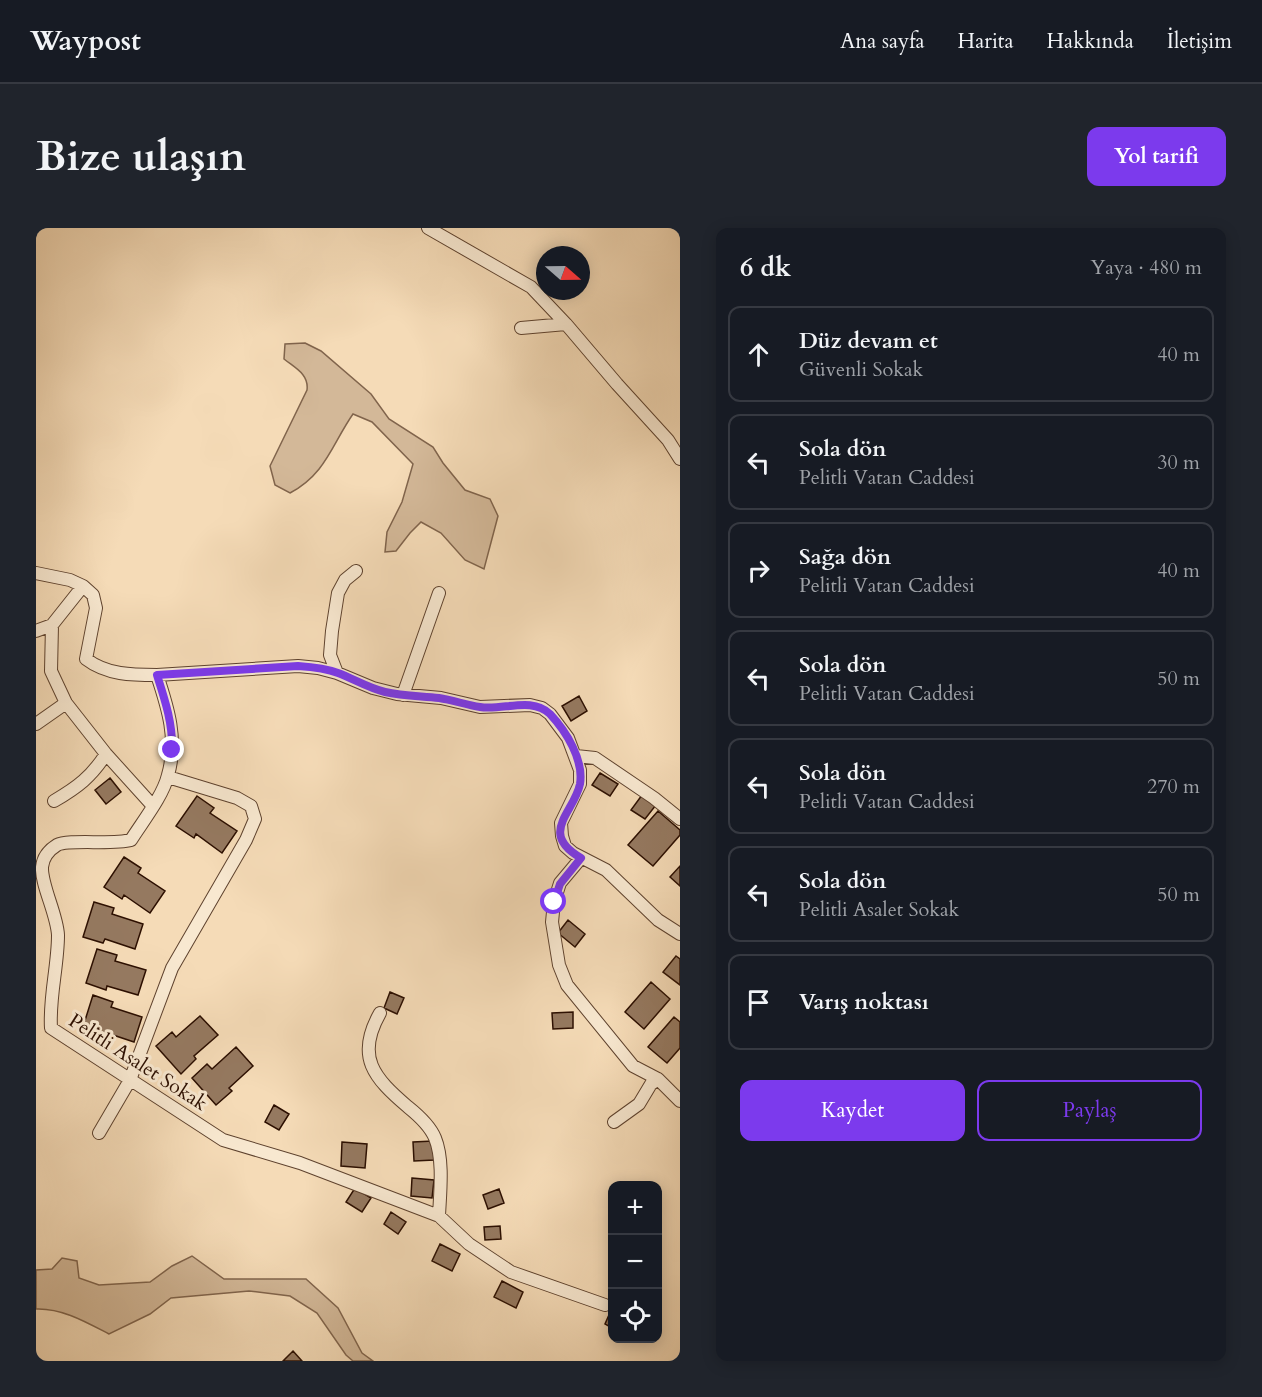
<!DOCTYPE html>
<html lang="tr">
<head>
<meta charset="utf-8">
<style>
	:root { --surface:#171b24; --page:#20242c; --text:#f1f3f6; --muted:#9ea1a6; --line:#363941; --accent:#7c3aed }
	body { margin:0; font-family:Cardo,serif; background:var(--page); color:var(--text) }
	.controls { position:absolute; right:18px; bottom:18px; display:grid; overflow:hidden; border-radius:12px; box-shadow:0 3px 15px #0003 }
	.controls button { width:54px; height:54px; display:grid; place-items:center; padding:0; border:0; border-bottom:2px solid var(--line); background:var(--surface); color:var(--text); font:30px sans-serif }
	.compass { position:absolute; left:500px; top:18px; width:54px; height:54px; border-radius:50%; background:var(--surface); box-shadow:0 3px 15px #0003; rotate:110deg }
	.stop { position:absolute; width:18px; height:18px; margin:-14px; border:4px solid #7c3aed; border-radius:50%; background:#fff }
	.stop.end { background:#7c3aed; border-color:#fff; box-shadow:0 2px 6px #0008 }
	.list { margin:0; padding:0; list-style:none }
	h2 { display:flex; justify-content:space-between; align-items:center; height:78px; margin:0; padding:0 24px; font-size:26px }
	h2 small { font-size:20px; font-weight:400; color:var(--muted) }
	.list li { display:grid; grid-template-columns:39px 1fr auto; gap:18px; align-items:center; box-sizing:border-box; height:96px; margin:0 12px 12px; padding:0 12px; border:2px solid var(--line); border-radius:12px }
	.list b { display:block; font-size:22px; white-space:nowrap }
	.list p { margin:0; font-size:20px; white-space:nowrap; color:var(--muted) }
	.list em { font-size:20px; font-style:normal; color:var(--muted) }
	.actions { display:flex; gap:12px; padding:18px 24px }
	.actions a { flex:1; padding:14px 0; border:2px solid var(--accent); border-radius:12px; text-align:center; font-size:21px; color:var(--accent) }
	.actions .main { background:var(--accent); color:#fff }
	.icon { flex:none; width:33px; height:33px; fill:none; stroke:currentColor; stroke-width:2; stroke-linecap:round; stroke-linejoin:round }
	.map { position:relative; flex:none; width:644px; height:1133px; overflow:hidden; border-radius:12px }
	header { display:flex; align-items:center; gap:36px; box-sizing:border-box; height:84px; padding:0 30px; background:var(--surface); border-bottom:2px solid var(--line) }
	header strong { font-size:28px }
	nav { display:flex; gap:33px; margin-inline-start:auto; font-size:21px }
	.intro { display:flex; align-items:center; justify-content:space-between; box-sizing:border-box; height:144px; padding:0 36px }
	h1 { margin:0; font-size:42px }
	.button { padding:15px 27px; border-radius:12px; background:var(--accent); color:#fff; font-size:21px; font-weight:700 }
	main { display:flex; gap:36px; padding:0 36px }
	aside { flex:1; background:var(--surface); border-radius:12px; box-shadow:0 3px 15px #0003 }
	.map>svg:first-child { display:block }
	.green { fill:#d3b898; stroke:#80644c; stroke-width:1.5 }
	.building { fill:#957960; stroke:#2c0f01; stroke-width:1.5 }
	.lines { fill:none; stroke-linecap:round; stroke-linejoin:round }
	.street-casing { stroke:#5e422e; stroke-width:14 }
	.street { stroke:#f8e8d0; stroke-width:12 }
	.route { stroke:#7c3aed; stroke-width:8 }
	.labels { text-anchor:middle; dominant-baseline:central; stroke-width:6; stroke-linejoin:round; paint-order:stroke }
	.street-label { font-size:20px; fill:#2c0f01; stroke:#f8e8d0 }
</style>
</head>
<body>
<header>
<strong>Waypost</strong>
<nav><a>Ana sayfa</a><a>Harita</a><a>Hakkında</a><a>İletişim</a></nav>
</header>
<div class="intro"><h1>Bize ulaşın</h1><a class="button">Yol tarifi</a></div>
<main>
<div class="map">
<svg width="644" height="1133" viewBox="0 0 644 1133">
	<rect width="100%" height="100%" fill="#f5dbb7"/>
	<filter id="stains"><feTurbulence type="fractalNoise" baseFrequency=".00333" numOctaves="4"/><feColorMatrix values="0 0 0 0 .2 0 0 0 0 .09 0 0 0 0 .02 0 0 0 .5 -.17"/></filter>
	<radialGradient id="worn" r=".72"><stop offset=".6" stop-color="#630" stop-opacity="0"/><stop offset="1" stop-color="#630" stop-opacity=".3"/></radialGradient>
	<path class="green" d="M 269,115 L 285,123 L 335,166 L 353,191 L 397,219 L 407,235 L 429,262 L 454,271 L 462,288 L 448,341 L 429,332 L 405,305 L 385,294 L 374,305 L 360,323 L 349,324 L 351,304 L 366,274 L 377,236 L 336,194 L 317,186 C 296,216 290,246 254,265 L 239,257 L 234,238 L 271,162 C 273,146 259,140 248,131 L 249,116 Z
		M 156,1028 L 188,1051 L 270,1051 L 302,1080 L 326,1125 L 337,1133 L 317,1133 L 310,1127 L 281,1085 L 254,1068 L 213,1063 L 135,1070 L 114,1086 L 73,1106 C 50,1094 26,1080 0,1081 L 0,1042 L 16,1041 L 26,1030 L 41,1033 L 43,1050 L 63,1057 L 114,1054 L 136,1038 Z"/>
	<path class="building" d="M 543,468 L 551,483 L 535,493 L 526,478 Z
		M 564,545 L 582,556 L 574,568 L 556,557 Z
		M 74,550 L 85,564 L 70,576 L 59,562 Z
		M 606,567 L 620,577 L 609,591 L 595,582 Z
		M 161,568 L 178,580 L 174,585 L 201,603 L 186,625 L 160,606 L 158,610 L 140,598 Z
		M 622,583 L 644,602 L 644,607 L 617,638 L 592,617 Z
		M 88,629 L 105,640 L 102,645 L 129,663 L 114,685 L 88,667 L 86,671 L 68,659 Z
		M 644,638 L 644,658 L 634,649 Z
		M 58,674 L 78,680 L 76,686 L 107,696 L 99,721 L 69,711 L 67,715 L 47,709 Z
		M 532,692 L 549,706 L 539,719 L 522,705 Z
		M 61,721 L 81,727 L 79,733 L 110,742 L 102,767 L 71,758 L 70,762 L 50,755 Z
		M 640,728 L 644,731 L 644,757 L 627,744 Z
		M 615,754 L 634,771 L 608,801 L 589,784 Z
		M 354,764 L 368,770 L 361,786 L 348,780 Z
		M 57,767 L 77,774 L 75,779 L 106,789 L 98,814 L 68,804 L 66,808 L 46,802 Z
		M 537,784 L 537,800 L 517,801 L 516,785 Z
		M 164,788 L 182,807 L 158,828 L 160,831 L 145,846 L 120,818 L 136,804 L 140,809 Z
		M 638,789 L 644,794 L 644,820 L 631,835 L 612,819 Z
		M 200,819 L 217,838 L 193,860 L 196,863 L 180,877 L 156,850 L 171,836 L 176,841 Z
		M 238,877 L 253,886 L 243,902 L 229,894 Z
		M 397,913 L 398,932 L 378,933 L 377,914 Z
		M 306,914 L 331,916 L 329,940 L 305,938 Z
		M 376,950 L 398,952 L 396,970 L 375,968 Z
		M 319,960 L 335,970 L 326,984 L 310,974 Z
		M 463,961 L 468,975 L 452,981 L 447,967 Z
		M 355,984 L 370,994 L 362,1006 L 348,996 Z
		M 464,998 L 465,1011 L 449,1012 L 448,999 Z
		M 404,1016 L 424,1026 L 416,1043 L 396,1033 Z
		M 466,1053 L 487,1064 L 480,1080 L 458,1069 Z
		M 576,1080 L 576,1100 L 569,1096 Z
		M 257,1123 L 266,1133 L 247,1133 Z"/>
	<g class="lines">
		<defs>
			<path id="street" d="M 392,0 L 495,59 L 530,96 L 581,156 L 632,212 L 644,231
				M 485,100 L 530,96
				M 0,345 L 34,352 L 47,358 L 57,367 L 60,380 L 50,431 C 71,447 96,447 121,447 L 262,438 L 282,440 L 301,445 L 337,460 L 361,466 L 405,470 L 444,479 L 494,477 L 506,480 L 514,486 L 532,510 L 544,542 L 544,556 L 525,595 L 526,608 L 529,618 L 537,625 L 570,642 L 622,692 L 644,706
				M 16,397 L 15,443 L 30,475
				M 0,403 L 16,397 L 47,358
				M 301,445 L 294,427 L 296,403 L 302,365 L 309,352 L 320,343
				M 121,447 C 132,480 142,512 132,547 C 127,568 107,593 95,612 C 77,617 32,611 21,617 C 13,622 7,629 6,639 C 5,657 21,686 22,707 C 22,738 13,769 15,800 L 187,912 L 264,935 L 403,988 L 433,1016 L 475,1044 L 569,1077
				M 367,467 L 403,365
				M 0,496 L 30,475 L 70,526 L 117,578
				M 540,528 L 559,530 L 618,570 L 644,591
				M 18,573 C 42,559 55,549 70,526
				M 545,630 L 524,655 L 518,674 L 516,694 L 523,737 L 531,757 L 597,838 L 622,851
				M 344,785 C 319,829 338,850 372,879 C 382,887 394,898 399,910 C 408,932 404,965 403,988
				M 578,894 L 603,876 L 615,856 L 622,851 L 644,873
				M 63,905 L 94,852 L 136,740 L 210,612 L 219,591 L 215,578 L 201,570 L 132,549"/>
		</defs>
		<use href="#street" class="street-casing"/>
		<use href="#street" class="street"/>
	</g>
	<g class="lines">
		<path class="route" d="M 136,522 C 137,496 129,472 121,447 L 262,438 C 276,439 289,440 302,445 C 318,451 332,460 349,464 C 367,468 385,468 403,470 C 417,472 430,477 444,479 C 466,483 496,468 514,486 C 530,503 548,532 544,556 C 538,585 502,605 545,630 L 524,656 L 518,674"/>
	</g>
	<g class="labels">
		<g class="street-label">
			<text transform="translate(102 834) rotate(33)">Pelitli Asalet Sokak</text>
		</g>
	</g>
	<rect width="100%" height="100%" filter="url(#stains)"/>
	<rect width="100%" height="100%" fill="url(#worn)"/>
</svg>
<div class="controls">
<button>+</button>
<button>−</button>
<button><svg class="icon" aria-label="locate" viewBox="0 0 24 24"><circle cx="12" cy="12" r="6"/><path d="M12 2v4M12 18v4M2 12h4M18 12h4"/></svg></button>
</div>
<svg class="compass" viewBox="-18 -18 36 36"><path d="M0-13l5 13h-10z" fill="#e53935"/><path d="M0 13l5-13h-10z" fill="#9ea1a6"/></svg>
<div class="stop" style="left:518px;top:674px"></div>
<div class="stop end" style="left:136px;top:522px"></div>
</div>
<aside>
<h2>6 dk<small>Yaya · 480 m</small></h2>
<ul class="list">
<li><svg class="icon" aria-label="ahead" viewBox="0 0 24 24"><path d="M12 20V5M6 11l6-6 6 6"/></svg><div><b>Düz devam et</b><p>Güvenli Sokak</p></div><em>40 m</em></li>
<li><svg class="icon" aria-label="left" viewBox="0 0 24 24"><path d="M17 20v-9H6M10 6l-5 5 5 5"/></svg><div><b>Sola dön</b><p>Pelitli Vatan Caddesi</p></div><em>30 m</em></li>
<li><svg class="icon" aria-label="right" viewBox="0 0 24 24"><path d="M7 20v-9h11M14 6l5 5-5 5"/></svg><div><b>Sağa dön</b><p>Pelitli Vatan Caddesi</p></div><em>40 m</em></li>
<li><svg class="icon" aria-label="left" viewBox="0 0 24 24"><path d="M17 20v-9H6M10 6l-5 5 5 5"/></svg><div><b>Sola dön</b><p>Pelitli Vatan Caddesi</p></div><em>50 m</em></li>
<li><svg class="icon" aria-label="left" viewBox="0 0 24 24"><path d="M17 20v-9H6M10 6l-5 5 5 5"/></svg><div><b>Sola dön</b><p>Pelitli Vatan Caddesi</p></div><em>270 m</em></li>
<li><svg class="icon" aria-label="left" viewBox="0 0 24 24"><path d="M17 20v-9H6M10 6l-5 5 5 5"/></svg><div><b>Sola dön</b><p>Pelitli Asalet Sokak</p></div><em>50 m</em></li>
<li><svg class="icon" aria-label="arrive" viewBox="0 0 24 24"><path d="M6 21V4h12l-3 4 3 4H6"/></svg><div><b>Varış noktası</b></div></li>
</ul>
<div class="actions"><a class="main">Kaydet</a><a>Paylaş</a></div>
</aside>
</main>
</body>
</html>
